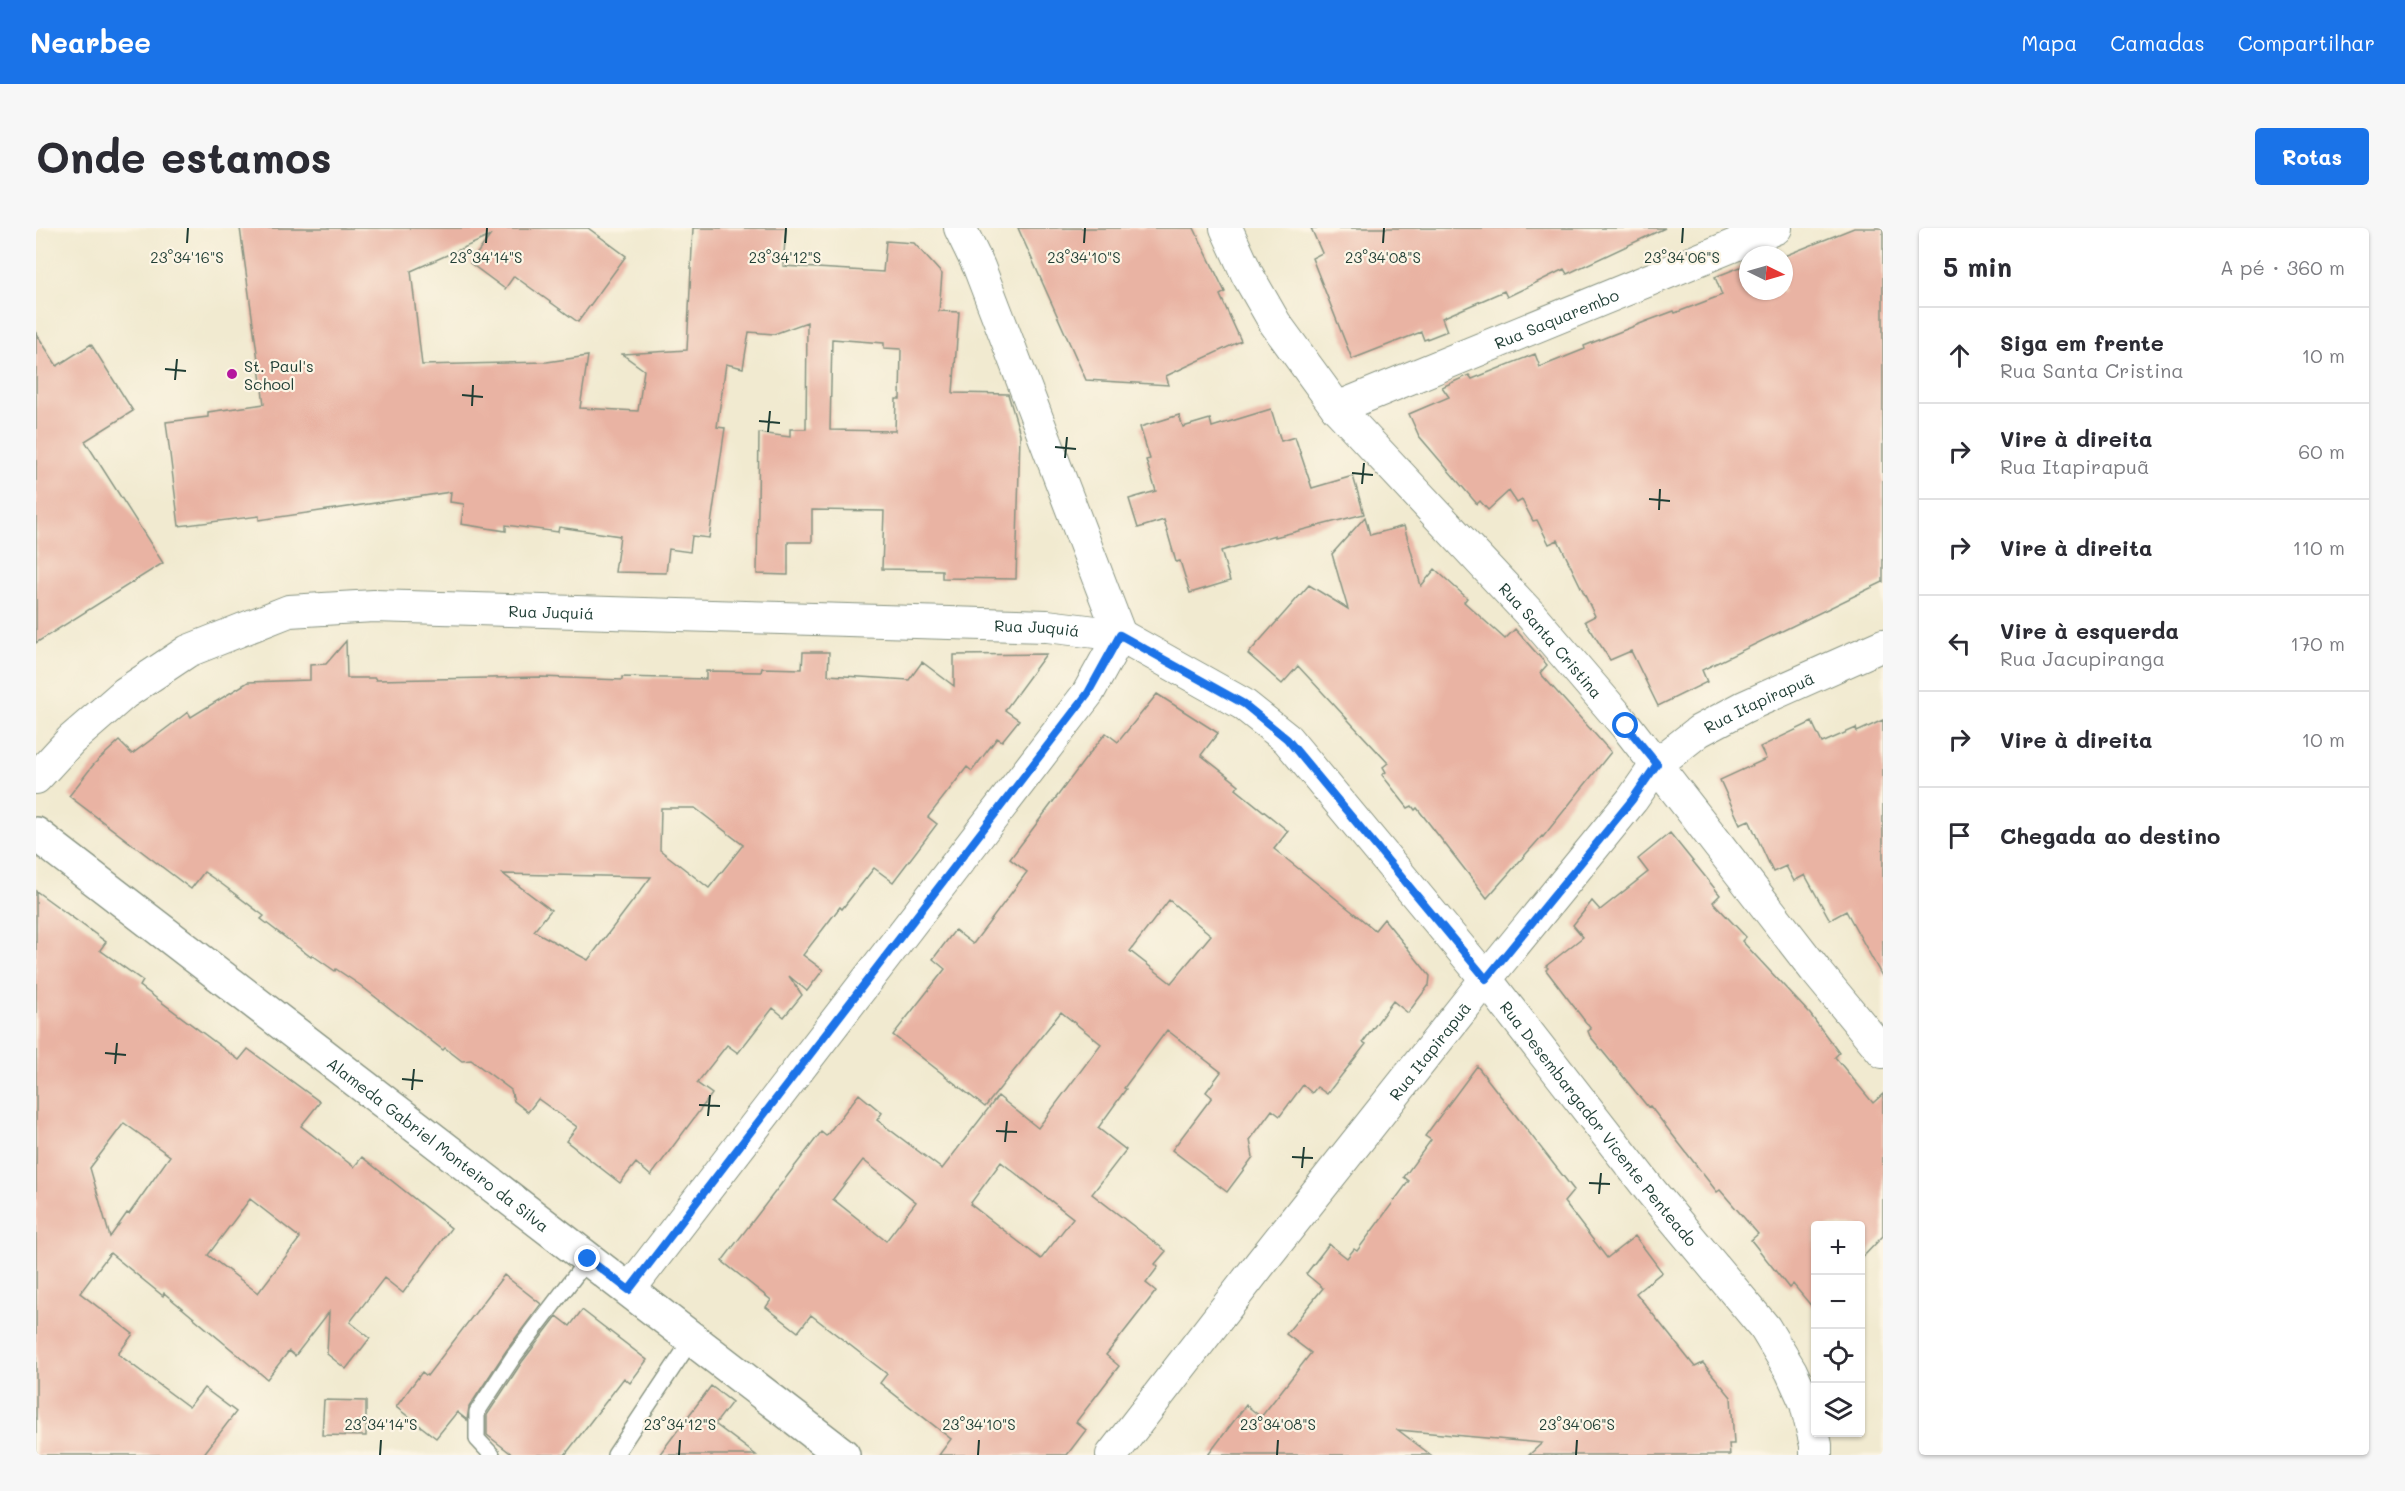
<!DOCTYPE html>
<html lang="pt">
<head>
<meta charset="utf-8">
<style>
	:root { --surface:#fff; --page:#f7f7f7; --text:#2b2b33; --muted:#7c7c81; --line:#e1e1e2; --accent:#1a73e8 }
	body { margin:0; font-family:Mali,sans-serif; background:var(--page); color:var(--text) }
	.controls { position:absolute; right:18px; bottom:18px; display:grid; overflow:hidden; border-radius:6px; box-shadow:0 2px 4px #0004 }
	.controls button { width:54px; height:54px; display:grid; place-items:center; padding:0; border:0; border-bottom:2px solid var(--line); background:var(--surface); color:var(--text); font:30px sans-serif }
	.compass { position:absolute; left:1703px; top:18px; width:54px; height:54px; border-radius:50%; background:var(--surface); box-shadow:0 2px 4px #0004; rotate:95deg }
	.stop { position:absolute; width:18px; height:18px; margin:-14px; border:4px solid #1a73e8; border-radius:50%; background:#fff }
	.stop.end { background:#1a73e8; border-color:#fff; box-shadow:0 2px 6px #0008 }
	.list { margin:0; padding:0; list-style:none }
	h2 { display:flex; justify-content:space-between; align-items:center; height:78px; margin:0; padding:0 24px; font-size:26px }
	h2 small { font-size:20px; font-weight:400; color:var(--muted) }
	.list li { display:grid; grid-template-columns:39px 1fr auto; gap:18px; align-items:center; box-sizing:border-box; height:96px; padding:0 24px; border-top:2px solid var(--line) }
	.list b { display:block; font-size:22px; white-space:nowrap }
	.list p { margin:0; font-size:20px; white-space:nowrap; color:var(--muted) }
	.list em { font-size:20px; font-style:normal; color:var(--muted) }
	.icon { flex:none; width:33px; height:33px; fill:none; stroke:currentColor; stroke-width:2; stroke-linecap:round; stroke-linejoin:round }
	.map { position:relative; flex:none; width:1847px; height:1227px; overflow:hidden; border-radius:6px }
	header { display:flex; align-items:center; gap:36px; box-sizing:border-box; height:84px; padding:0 30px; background:var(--accent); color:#fff }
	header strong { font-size:28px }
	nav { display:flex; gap:33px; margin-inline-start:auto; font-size:21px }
	.intro { display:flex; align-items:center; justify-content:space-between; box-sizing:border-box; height:144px; padding:0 36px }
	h1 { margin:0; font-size:42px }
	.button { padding:15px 27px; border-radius:6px; background:var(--accent); color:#fff; font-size:21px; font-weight:700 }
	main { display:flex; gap:36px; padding:0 36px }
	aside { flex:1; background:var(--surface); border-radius:6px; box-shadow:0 2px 4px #0004 }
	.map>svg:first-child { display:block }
	.building { fill:#e9b3a3; fill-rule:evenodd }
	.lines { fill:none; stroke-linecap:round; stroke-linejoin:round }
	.service-casing { stroke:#889482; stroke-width:18 }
	.minor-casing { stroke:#889482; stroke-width:34 }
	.tertiary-casing { stroke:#889482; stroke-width:36 }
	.service { stroke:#fff; stroke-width:15 }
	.minor { stroke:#fff; stroke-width:32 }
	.tertiary { stroke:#fff; stroke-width:33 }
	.route { stroke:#1a73e8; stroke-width:8 }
	.ticks { fill:none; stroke:#1f3d34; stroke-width:2 }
	.poi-dot { fill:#b5179e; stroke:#fcf5e5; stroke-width:2 }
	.labels { text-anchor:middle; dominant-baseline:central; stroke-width:4.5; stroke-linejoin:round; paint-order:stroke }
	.street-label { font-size:16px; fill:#1f3d34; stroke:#fcf5e5 }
	.poi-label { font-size:16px; fill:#1f3d34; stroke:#fcf5e5; text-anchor:start }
	.ticks-label { font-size:15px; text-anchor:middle; fill:#1f3d34; stroke:#fcf5e5; stroke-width:4.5; stroke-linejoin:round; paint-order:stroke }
</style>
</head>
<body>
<header>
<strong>Nearbee</strong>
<nav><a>Mapa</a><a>Camadas</a><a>Compartilhar</a></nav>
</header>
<div class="intro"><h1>Onde estamos</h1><a class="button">Rotas</a></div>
<main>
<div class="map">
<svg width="1847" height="1227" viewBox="0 0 1847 1227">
	<rect width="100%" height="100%" fill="#fcf5e5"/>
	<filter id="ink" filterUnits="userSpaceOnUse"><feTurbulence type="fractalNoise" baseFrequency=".0167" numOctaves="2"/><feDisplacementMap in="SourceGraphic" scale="12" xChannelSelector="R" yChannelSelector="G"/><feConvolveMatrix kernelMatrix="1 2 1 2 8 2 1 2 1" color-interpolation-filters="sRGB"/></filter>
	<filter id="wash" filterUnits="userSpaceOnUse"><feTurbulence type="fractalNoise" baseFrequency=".008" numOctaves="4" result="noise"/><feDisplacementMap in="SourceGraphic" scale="24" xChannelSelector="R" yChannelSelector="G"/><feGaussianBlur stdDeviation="1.35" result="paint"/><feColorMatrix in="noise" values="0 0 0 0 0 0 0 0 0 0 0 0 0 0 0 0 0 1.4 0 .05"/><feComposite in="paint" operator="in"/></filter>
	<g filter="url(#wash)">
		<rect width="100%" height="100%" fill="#f1ead0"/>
		<g id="blocks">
			<path class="building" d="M 204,0 L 552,0 L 590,28 L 542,94 L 478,48 L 469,61 L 434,35 L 454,8 L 375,43 L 386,137 L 511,134 L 552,128 L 544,180 L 602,183 L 608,142 L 586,126 L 651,122 L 657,0 L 750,0 L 747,38 L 847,44 L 850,13 L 878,15 L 906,46 L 903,83 L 923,84 L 917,165 L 972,166 L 984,206 L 980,351 L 906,350 L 906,342 L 846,341 L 848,283 L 776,282 L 776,314 L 752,314 L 752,347 L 721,346 L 723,205 L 754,209 L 754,201 L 770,201 L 771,94 L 738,106 L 713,104 L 707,140 L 690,136 L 681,199 L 689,200 L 673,310 L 656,308 L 654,324 L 633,321 L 630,345 L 579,344 L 584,308 L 523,299 L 522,304 L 470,297 L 470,303 L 425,296 L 428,276 L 414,274 L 415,264 L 223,292 L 223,288 L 143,298 L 130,194 L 172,189 L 172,184 L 228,176 ZM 796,111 L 848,115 L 848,120 L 865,121 L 864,171 L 860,171 L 859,203 L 794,202 Z
				M 982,0 L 1158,0 L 1189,64 L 1184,67 L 1205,113 L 1130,148 L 1133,157 L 1050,152 Z
				M 1275,0 L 1629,0 L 1531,46 L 1528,41 L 1471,69 L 1468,63 L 1406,90 L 1411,103 L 1388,112 L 1385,104 L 1316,131 L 1276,30 L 1286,25 Z
				M 1818,0 L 1847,0 L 1847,354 L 1666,442 L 1671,454 L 1622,478 L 1595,423 L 1574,432 L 1549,393 L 1559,388 L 1522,312 L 1513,316 L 1501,292 L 1497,293 L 1486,272 L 1481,275 L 1473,263 L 1452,282 L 1444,273 L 1441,276 L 1383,208 L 1373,186 L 1413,169 L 1406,159 L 1433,147 L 1436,151 L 1499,126 L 1504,139 L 1549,121 L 1548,118 L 1611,93 L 1638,83 L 1639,85 L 1686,67 L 1679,49 L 1712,36 L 1712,63 L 1748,63 L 1748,28 Z
				M 0,105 L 21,138 L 55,116 L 97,183 L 49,213 L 127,335 L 0,415 Z
				M 1235,181 L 1245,213 L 1259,209 L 1276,260 L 1317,248 L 1328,286 L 1239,309 L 1239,307 L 1185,323 L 1194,353 L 1154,365 L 1144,333 L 1140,334 L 1128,292 L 1102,300 L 1093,271 L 1120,263 L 1110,232 L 1114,231 L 1104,199 L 1143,187 L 1147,199 L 1174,191 L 1176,199 Z
				M 1329,289 L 1334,307 L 1368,298 L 1385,358 L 1399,341 L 1431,370 L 1428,374 L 1469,411 L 1479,401 L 1511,437 L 1504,445 L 1575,524 L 1507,609 L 1506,608 L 1451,670 L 1381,580 L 1379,582 L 1376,578 L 1372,580 L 1346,547 L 1350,544 L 1347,539 L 1352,535 L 1262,438 L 1246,456 L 1212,426 L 1273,357 L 1312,381 L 1296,326 Z
				M 310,413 L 311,450 L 339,450 L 340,452 L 504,449 L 586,452 L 586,449 L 670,451 L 670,443 L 725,444 L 726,440 L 766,441 L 767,424 L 793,424 L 792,447 L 873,452 L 886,434 L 918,458 L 918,427 L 1010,426 L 969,482 L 983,492 L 966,513 L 961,510 L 936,543 L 931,539 L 892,589 L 901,596 L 857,654 L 838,640 L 806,681 L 804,679 L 767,727 L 787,742 L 771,763 L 753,748 L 766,767 L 748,789 L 737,780 L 702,825 L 691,817 L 661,855 L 676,866 L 615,948 L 600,935 L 584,955 L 530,913 L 541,899 L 502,871 L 492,884 L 478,873 L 475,862 L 435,832 L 426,833 L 409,820 L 407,822 L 324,757 L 300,741 L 299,743 L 276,727 L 275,729 L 225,691 L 228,688 L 187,657 L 168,644 L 155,661 L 33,568 L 58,536 L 83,513 L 96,526 L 152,484 L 155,489 L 212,454 L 274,452 L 274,437 L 290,436 ZM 625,580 L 659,580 L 707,617 L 673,660 L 624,622 ZM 467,646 L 615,649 L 552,732 L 498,703 L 515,682 Z
				M 1121,466 L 1182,505 L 1165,527 L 1203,557 L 1200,561 L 1252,603 L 1238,621 L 1339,702 L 1348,691 L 1394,748 L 1393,757 L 1372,785 L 1357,773 L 1327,814 L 1330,816 L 1291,866 L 1281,859 L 1276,865 L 1267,857 L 1244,888 L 1236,882 L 1214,912 L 1217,929 L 1191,964 L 1136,922 L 1176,869 L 1170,864 L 1185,844 L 1131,802 L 1088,860 L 1090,861 L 1062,900 L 1090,922 L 1056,966 L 1130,1023 L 1119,1036 L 1122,1039 L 1110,1055 L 1120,1063 L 1070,1127 L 1083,1138 L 1040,1194 L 1050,1202 L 1031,1227 L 903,1227 L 915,1211 L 844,1155 L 851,1146 L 775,1087 L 762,1104 L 730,1079 L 735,1072 L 686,1033 L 785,904 L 790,908 L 823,866 L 846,885 L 841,892 L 906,941 L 962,868 L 1002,900 L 1065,816 L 1025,784 L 949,879 L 857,807 L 909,741 L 897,731 L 919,702 L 937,716 L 991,644 L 974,631 L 1053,526 L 1070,505 L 1082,514 ZM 1133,672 L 1175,707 L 1135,755 L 1094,723 ZM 827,932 L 880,974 L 850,1013 L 797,971 ZM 965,934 L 1037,990 L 1005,1031 L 934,976 Z
				M 1847,492 L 1847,750 L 1810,683 L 1794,692 L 1769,647 L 1758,653 L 1750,638 L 1737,644 L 1713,592 L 1704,596 L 1684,552 L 1730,531 L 1724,519 L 1776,494 L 1786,515 L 1820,500 L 1821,504 Z
				M 1634,605 L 1684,667 L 1677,674 L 1710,709 L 1706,713 L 1774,786 L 1803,825 L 1799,829 L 1837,875 L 1847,866 L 1847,1008 L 1824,1032 L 1824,998 L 1779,998 L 1779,1078 L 1777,1080 L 1757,1056 L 1753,1060 L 1715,1012 L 1722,1006 L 1684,962 L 1681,964 L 1614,878 L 1612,879 L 1554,808 L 1552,803 L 1555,801 L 1510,742 L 1512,740 L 1510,738 L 1547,709 L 1537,697 L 1556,673 L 1564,682 L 1612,644 L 1602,631 Z
				M 0,663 L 70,714 L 64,722 L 107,753 L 104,758 L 203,832 L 212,821 L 284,874 L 265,898 L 318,939 L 326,929 L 415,1000 L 367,1065 L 348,1050 L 314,1094 L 334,1110 L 310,1141 L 291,1126 L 293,1084 L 259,1128 L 253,1123 L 231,1151 L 128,1065 L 127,1068 L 74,1025 L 44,1065 L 97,1106 L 82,1126 L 153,1179 L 168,1160 L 200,1184 L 167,1227 L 0,1227 ZM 88,895 L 134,928 L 93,986 L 91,985 L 74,1009 L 54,940 ZM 214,971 L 264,1010 L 222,1065 L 172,1027 Z
				M 1441,838 L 1538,962 L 1528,974 L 1571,1030 L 1599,1008 L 1626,1044 L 1600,1065 L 1659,1139 L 1667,1135 L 1695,1169 L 1698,1216 L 1693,1216 L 1694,1227 L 1493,1227 L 1506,1215 L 1362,1202 L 1395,1227 L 1172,1227 L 1210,1177 L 1225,1189 L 1275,1125 L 1250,1106 L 1287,1060 L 1270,1046 L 1293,1016 L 1311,1030 L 1318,1021 L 1321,1023 L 1373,953 L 1368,949 L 1395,912 L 1389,908 Z
				M 468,1047 L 505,1076 L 470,1123 L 433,1179 L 431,1192 L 421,1184 L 400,1210 L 360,1179 L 386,1144 L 391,1148 Z
				M 546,1082 L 611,1132 L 594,1155 L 588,1150 L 529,1227 L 477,1227 L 451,1207 L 451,1187 L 486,1134 L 521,1088 L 534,1098 Z
				M 675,1158 L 696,1174 L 679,1196 L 720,1227 L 623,1227 Z
				M 288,1172 L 330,1173 L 330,1208 L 286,1207 Z"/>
		</g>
	</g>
	<g filter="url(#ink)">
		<use href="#blocks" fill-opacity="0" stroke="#889482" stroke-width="1.5"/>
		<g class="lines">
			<defs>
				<path id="service" d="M 456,1227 L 441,1211 L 441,1184 L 478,1128 L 552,1031
					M 579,1227 L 656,1111"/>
				<g id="minor">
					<path d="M 924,0 L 943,39 L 1084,407"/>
					<path id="s1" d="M 1190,0 L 1211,46 L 1239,95 L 1301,180 L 1494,386 L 1590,498 L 1780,743 L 1847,824"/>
					<path id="s2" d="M 1301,180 L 1740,0"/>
					<path id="s3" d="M 0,550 L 35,512 L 89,465 L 152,423 L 253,383 L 338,378 L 1011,398 L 1084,407 L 1207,476 L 1251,511 L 1450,751 L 1614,962 L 1729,1100 L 1755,1143 L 1770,1176 L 1780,1217 L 1780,1227"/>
					<path d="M 593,1062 L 1052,465 L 1084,407"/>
					<path id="s4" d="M 1076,1227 L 1224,1036 L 1450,751 L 1596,572 L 1621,536 L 1663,503 L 1708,479 L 1847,417"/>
				</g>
				<g id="tertiary">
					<path id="s5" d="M 0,606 L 807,1227"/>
				</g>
			</defs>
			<use href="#service" class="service-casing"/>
			<use href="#minor" class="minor-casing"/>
			<use href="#tertiary" class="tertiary-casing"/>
			<use href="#service" class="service"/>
			<use href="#minor" class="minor"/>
			<use href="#tertiary" class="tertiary"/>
		</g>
	</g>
	<g class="lines" filter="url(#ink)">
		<path class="route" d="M 552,1031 L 593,1062 L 1052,465 L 1084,407 L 1208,476 L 1251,511 L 1450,751 L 1596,572 L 1621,536 L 1590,498"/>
	</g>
	<path class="ticks" d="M 151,15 L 152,0M 450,15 L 451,0M 749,15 L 750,0M 1048,15 L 1049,0M 1347,15 L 1348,0M 1646,15 L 1647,0M 129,141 L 150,143M 139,152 L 141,131M 426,167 L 447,169M 436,178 L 437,157M 723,193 L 744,195M 732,204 L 734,183M 1019,219 L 1040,221M 1029,230 L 1031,209M 1316,245 L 1337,247M 1326,256 L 1328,235M 1613,271 L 1634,273M 1623,282 L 1624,261M 69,825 L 90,827M 79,836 L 81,815M 366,851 L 387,853M 376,862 L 378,841M 663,877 L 684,878M 672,888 L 674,867M 960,903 L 981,904M 969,914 L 971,893M 1256,929 L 1277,930M 1266,940 L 1268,919M 1553,955 L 1574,956M 1563,966 L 1565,945M 344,1227 L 345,1212M 643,1227 L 644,1212M 942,1227 L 943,1212M 1241,1227 L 1242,1212M 1540,1227 L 1541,1212"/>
	<circle class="poi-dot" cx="196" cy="146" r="6"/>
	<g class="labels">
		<g class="street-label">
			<text stroke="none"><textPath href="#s2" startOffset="237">Rua Saquarembo</textPath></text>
			<text stroke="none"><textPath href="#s3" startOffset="570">Rua Juquiá</textPath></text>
			<text stroke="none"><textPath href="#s3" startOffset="1056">Rua Juquiá</textPath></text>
			<text stroke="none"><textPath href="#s1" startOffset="528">Rua Santa Cristina</textPath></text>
			<text stroke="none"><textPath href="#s4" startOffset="1000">Rua Itapirapuã</textPath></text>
			<text stroke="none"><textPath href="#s4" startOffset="514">Rua Itapirapuã</textPath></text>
			<text stroke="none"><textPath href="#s3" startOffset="1832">Rua Desembargador Vicente Penteado</textPath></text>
			<text stroke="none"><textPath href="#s5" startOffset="508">Alameda Gabriel Monteiro da Silva</textPath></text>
		</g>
		<g class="poi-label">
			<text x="208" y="137">St. Paul's<tspan x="208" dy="18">School</tspan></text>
		</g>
	</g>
	<g class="ticks-label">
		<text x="151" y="35">23°34'16"S</text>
		<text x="450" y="35">23°34'14"S</text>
		<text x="749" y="35">23°34'12"S</text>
		<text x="1048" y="35">23°34'10"S</text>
		<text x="1347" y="35">23°34'08"S</text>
		<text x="1646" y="35">23°34'06"S</text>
		<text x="345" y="1202">23°34'14"S</text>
		<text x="644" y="1202">23°34'12"S</text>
		<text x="943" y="1202">23°34'10"S</text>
		<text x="1242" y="1202">23°34'08"S</text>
		<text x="1541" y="1202">23°34'06"S</text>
	</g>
</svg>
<div class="controls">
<button>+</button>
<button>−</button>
<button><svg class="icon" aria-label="locate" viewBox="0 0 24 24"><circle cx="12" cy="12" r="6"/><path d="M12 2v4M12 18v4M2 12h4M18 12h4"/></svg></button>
<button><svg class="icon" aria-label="layers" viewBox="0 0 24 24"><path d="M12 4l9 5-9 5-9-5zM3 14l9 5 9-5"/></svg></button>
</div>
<svg class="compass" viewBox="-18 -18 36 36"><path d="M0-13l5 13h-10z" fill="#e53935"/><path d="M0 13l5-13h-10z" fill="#7c7c81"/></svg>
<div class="stop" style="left:1590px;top:498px"></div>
<div class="stop end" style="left:552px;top:1031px"></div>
</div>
<aside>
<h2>5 min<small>A pé · 360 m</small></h2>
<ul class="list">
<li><svg class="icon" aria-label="ahead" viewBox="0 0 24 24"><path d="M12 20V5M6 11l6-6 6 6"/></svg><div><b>Siga em frente</b><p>Rua Santa Cristina</p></div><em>10 m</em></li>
<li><svg class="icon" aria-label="right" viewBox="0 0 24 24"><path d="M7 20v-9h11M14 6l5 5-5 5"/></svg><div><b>Vire à direita</b><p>Rua Itapirapuã</p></div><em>60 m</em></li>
<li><svg class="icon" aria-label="right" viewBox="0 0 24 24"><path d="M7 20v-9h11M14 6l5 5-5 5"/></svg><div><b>Vire à direita</b></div><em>110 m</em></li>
<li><svg class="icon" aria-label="left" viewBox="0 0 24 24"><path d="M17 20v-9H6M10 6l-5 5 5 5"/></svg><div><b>Vire à esquerda</b><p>Rua Jacupiranga</p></div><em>170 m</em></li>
<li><svg class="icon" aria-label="right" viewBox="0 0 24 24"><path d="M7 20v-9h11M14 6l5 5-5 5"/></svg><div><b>Vire à direita</b></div><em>10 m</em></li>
<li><svg class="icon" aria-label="arrive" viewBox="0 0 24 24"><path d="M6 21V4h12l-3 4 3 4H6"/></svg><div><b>Chegada ao destino</b></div></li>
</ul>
</aside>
</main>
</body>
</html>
